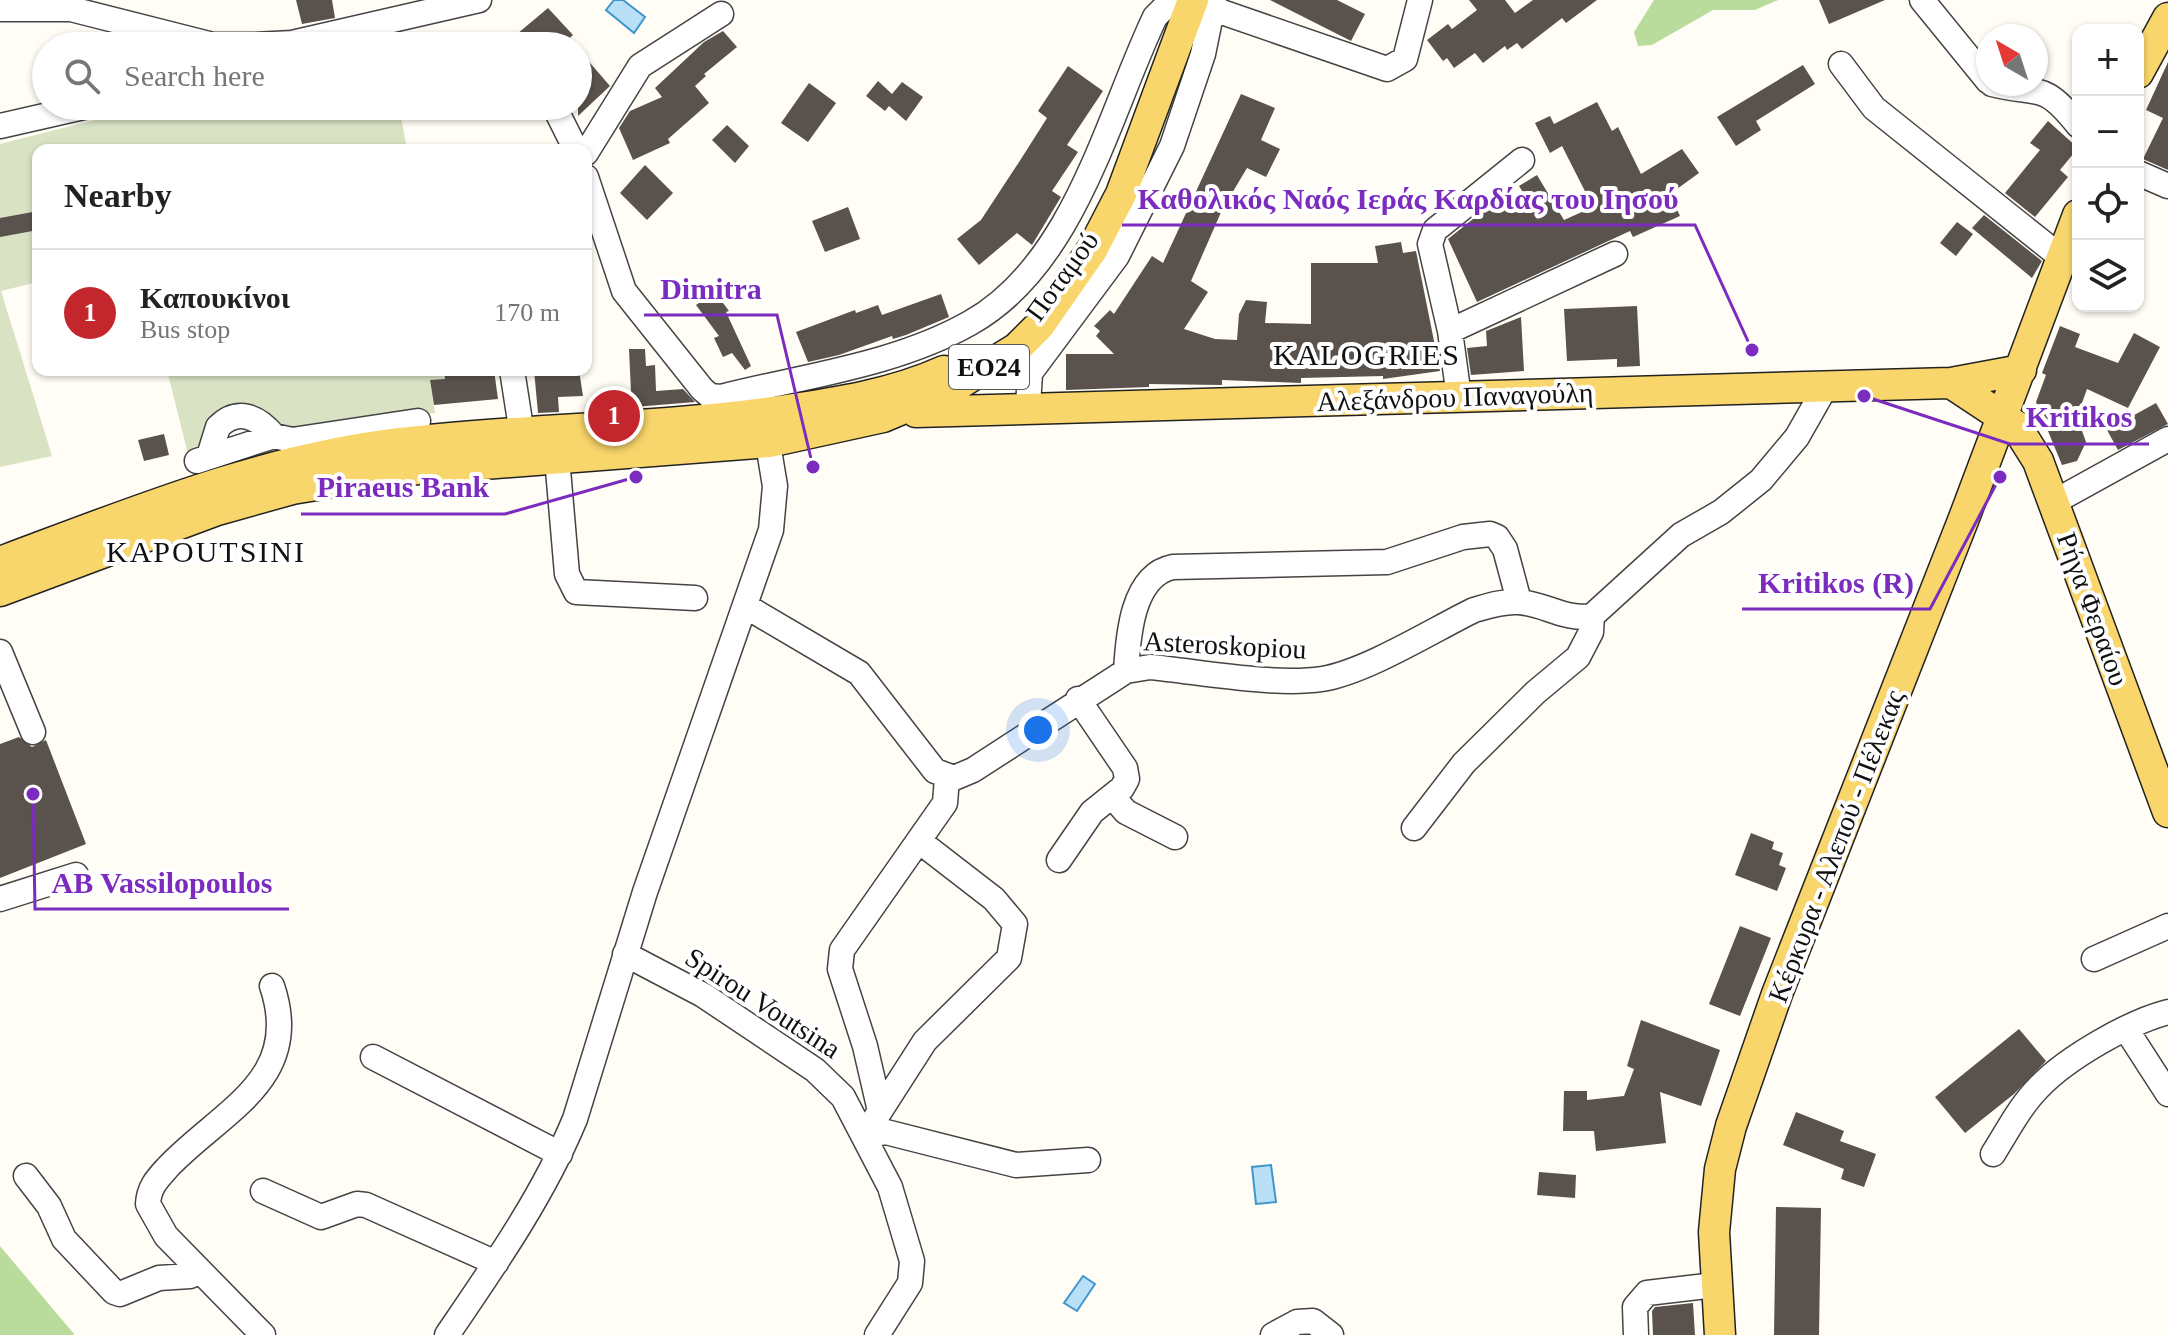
<!DOCTYPE html>
<html lang="en">
<head>
<meta charset="utf-8">
<style>
	:root { --surface:#fff; --page:#f6f6f6; --text:#222; --muted:#767676; --line:#e0e0e0; --accent:#c4262e }
	body { margin:0; font-family:"Times New Roman",serif; background:var(--page); color:var(--text) }
	.controls { position:absolute; right:24px; top:24px; display:grid; overflow:hidden; border-radius:16px; box-shadow:0 2px 6px #0004 }
	.controls button { width:72px; height:72px; display:grid; place-items:center; padding:0; border:0; border-bottom:2px solid var(--line); background:var(--surface); color:var(--text); font:40px sans-serif }
	.compass { position:absolute; left:1976px; top:24px; width:72px; height:72px; border-radius:50%; background:var(--surface); box-shadow:0 2px 6px #0004; rotate:321deg }
	.you { position:absolute; left:1038px; top:730px; width:28px; height:28px; margin:-20px; border:6px solid #fff; border-radius:50%; background:#1a73e8; box-shadow:0 0 0 12px #1a73e833 }
	.badge { display:grid; place-items:center; width:52px; height:52px; border-radius:50%; background:var(--accent); color:#fff; font-size:26px; font-weight:700 }
	.pin { position:absolute; translate:-50% -50%; border:4px solid #fff; box-shadow:0 2px 8px #0006 }
	.list { margin:0; padding:0; list-style:none }
	h2 { display:flex; justify-content:space-between; align-items:center; height:104px; margin:0; padding:0 32px; font-size:34px }
	h2 small { font-size:26px; font-weight:400; color:var(--muted) }
	.list li { display:grid; grid-template-columns:52px 1fr auto; gap:24px; align-items:center; box-sizing:border-box; height:128px; padding:0 32px; border-top:2px solid var(--line) }
	.list b { display:block; font-size:30px; white-space:nowrap }
	.list p { margin:0; font-size:26px; white-space:nowrap; color:var(--muted) }
	.list em { font-size:26px; font-style:normal; color:var(--muted) }
	.icon { flex:none; width:44px; height:44px; fill:none; stroke:currentColor; stroke-width:2; stroke-linecap:round; stroke-linejoin:round }
	.map { position:relative; flex:none; width:2168px; height:1335px; overflow:hidden }
	.search { position:absolute; background:var(--surface); box-shadow:0 2px 6px #0004; left:32px; top:32px; width:560px; height:88px; display:flex; align-items:center; gap:20px; box-sizing:border-box; padding:0 28px; border-radius:44px; color:var(--muted); font-size:30px }
	.panel { position:absolute; background:var(--surface); box-shadow:0 2px 6px #0004; left:32px; top:144px; width:560px; height:232px; border-radius:16px }
	.map>svg:first-child { display:block }
	.forest { fill:#b9dc9c }
	.cemetery { fill:#d9e3c4 }
	.water { fill:#b9e0f7; stroke:#3f96cf; stroke-width:2 }
	.building { fill:#5a524d }
	.lines { fill:none; stroke-linecap:round; stroke-linejoin:round }
	.minor-casing { stroke:#444; stroke-width:27 }
	.major-casing { stroke:#222; stroke-width:33 }
	.minor { stroke:#fff; stroke-width:24 }
	.major { stroke:#f9d66b; stroke-width:30 }
	.labels { text-anchor:middle; dominant-baseline:central; stroke-width:8; stroke-linejoin:round; paint-order:stroke }
	.shield { fill:#fff; stroke:#585858; stroke-width:2 }
	.shield-label { font-size:26px; font-weight:bold; fill:#111 }
	.street-label { font-size:28px; fill:#111; stroke:#fff }
	.neighbourhood-label { font-size:30px; letter-spacing:2px; fill:#111; stroke:#fff }
	.leader { fill:none; stroke:#7b2cbf; stroke-width:3 }
	.callout-dot { fill:#7b2cbf; stroke:#fff; stroke-width:3 }
	.callout-label { font-size:30px; text-anchor:middle; font-weight:bold; fill:#7b2cbf; stroke:#fff; stroke-width:8; stroke-linejoin:round; paint-order:stroke }
</style>
</head>
<body>
<div class="map">
<svg width="2168" height="1335" viewBox="0 0 2168 1335">
	<rect width="100%" height="100%" fill="#fffdf5"/>
	<path class="forest" d="M 1654,0 L 1778,0 L 1755,10 L 1713,10 L 1652,45 L 1638,46 L 1634,32 Z
		M 0,1246 L 74,1334 L 74,1335 L 0,1335 Z"/>
	<path class="cemetery" d="M 150,106 L 399,106 L 407,150 L 38,150 L 38,282 L 1,291 L 52,456 L 0,467 L 0,144 Z
		M 167,370 L 443,370 L 445,379 L 430,381 L 435,413 L 274,432 L 242,412 L 207,450 L 188,454 Z"/>
	<path class="water" d="M 614,0 L 623,0 L 645,17 L 634,33 L 606,10 Z
		M 1271,1165 L 1276,1202 L 1256,1204 L 1252,1167 Z
		M 1083,1276 L 1095,1284 L 1077,1311 L 1064,1303 Z"/>
	<path class="building" d="M 296,0 L 332,0 L 335,18 L 302,24 Z
		M 1270,0 L 1337,0 L 1365,14 L 1351,41 Z
		M 1469,0 L 1505,0 L 1515,13 L 1533,0 L 1597,0 L 1566,23 L 1562,18 L 1522,49 L 1517,43 L 1507,50 L 1505,46 L 1483,63 L 1475,53 L 1454,68 L 1447,58 L 1443,61 L 1427,40 L 1448,24 L 1452,29 L 1477,10 Z
		M 1819,0 L 1885,0 L 1829,24 Z
		M 548,8 L 573,35 L 561,46 L 527,46 L 517,34 Z
		M 723,31 L 737,47 L 704,74 L 706,76 L 695,86 L 709,103 L 668,139 L 670,143 L 633,160 L 619,128 L 630,111 L 662,97 L 655,88 L 704,42 Z
		M 578,49 L 610,86 L 578,116 Z
		M 2168,62 L 2168,170 L 2143,159 L 2163,118 L 2146,110 Z
		M 1803,65 L 1815,84 L 1756,121 L 1761,130 L 1736,146 L 1717,117 Z
		M 1068,66 L 1103,91 L 1067,145 L 1078,152 L 1052,191 L 1061,197 L 1032,245 L 1017,233 L 979,265 L 957,239 L 981,220 L 1021,159 L 1047,118 L 1038,111 Z
		M 878,81 L 892,94 L 902,82 L 923,97 L 906,121 L 889,106 L 885,111 L 866,96 Z
		M 809,83 L 836,103 L 808,142 L 781,123 Z
		M 1241,94 L 1275,108 L 1261,140 L 1280,149 L 1266,177 L 1247,168 L 1222,210 L 1191,281 L 1208,292 L 1184,329 L 1215,339 L 1237,340 L 1239,314 L 1246,300 L 1267,302 L 1265,323 L 1311,324 L 1311,263 L 1378,263 L 1375,246 L 1401,242 L 1403,253 L 1416,251 L 1440,371 L 1383,379 L 1383,376 L 1301,378 L 1301,383 L 1222,380 L 1222,385 L 1149,384 L 1149,387 L 1066,390 L 1066,354 L 1114,354 L 1096,336 L 1100,331 L 1094,326 L 1110,310 L 1114,314 L 1152,256 L 1163,263 Z
		M 1597,102 L 1612,131 L 1618,127 L 1641,174 L 1682,149 L 1699,173 L 1670,194 L 1680,216 L 1633,237 L 1630,231 L 1477,302 L 1448,239 L 1493,203 L 1497,210 L 1524,194 L 1519,186 L 1537,175 L 1564,220 L 1593,207 L 1562,146 L 1550,153 L 1535,123 L 1550,116 L 1554,124 Z
		M 2048,121 L 2078,148 L 2060,170 L 2068,177 L 2035,217 L 2005,193 L 2040,150 L 2030,143 Z
		M 727,125 L 749,146 L 735,163 L 712,140 Z
		M 645,165 L 673,193 L 647,220 L 620,193 Z
		M 848,207 L 860,239 L 825,252 L 812,221 Z
		M 38,211 L 38,230 L 0,237 L 0,218 Z
		M 1984,215 L 2042,261 L 2032,278 L 1972,228 Z
		M 1957,222 L 1973,234 L 1956,256 L 1940,243 Z
		M 715,292 L 729,311 L 726,312 L 751,366 L 745,370 L 732,353 L 723,357 L 714,338 L 719,336 L 696,305 Z
		M 941,294 L 949,317 L 906,335 L 893,339 L 892,336 L 839,355 L 808,362 L 796,332 L 855,310 L 856,313 L 878,305 L 882,315 Z
		M 1637,306 L 1640,366 L 1617,367 L 1617,359 L 1567,361 L 1564,309 Z
		M 1521,317 L 1524,371 L 1471,375 L 1467,348 L 1487,346 L 1486,331 Z
		M 2060,326 L 2080,334 L 2075,347 L 2118,363 L 2134,333 L 2160,347 L 2128,408 L 2087,389 L 2077,417 L 2086,442 L 2077,461 L 2062,465 L 2036,402 L 2046,375 L 2042,373 Z
		M 629,349 L 645,349 L 646,366 L 655,365 L 656,391 L 683,389 L 695,402 L 622,408 L 620,393 L 631,392 Z
		M 444,370 L 494,370 L 498,399 L 434,405 L 430,380 L 445,379 Z
		M 534,370 L 579,370 L 583,396 L 558,397 L 559,412 L 538,413 Z
		M 2156,403 L 2168,424 L 2118,450 L 2107,430 Z
		M 164,434 L 169,455 L 144,461 L 138,440 Z
		M 19,737 L 32,747 L 46,740 L 86,844 L 0,878 L 0,744 Z
		M 1751,833 L 1774,842 L 1772,849 L 1783,853 L 1779,865 L 1786,868 L 1777,891 L 1735,875 Z
		M 1740,926 L 1771,938 L 1740,1016 L 1709,1004 Z
		M 1641,1020 L 1720,1050 L 1701,1106 L 1660,1092 L 1666,1143 L 1596,1151 L 1594,1131 L 1563,1131 L 1564,1091 L 1587,1091 L 1587,1100 L 1624,1096 L 1634,1069 L 1627,1066 Z
		M 2019,1029 L 2046,1061 L 2014,1094 L 1965,1133 L 1935,1097 Z
		M 1796,1112 L 1844,1131 L 1840,1141 L 1876,1154 L 1864,1187 L 1841,1179 L 1844,1169 L 1783,1145 Z
		M 1539,1172 L 1576,1175 L 1575,1198 L 1537,1195 Z
		M 1776,1207 L 1821,1208 L 1819,1335 L 1774,1335 Z
		M 1693,1303 L 1695,1335 L 1653,1335 L 1652,1311 L 1655,1307 Z"/>
	<g class="lines">
		<defs>
			<path id="minor" d="M 1922,0 L 1988,81
				M 0,9 L 71,9 L 213,45 L 255,45 L 292,43 L 479,0
				M 1213,9 L 1387,69 L 1405,59 L 1420,0
				M 1841,64 L 1874,108 L 2062,258
				M 1992,84 C 2039,96 2042,80 2078,125
				M 554,106 L 576,150
				M 0,126 L 88,106
				M 586,153 L 640,66 L 721,14
				M 2138,173 L 2168,186
				M 586,177 L 624,291 L 702,389 L 710,396 L 721,397
				M 1450,331 L 1615,254
				M 512,370 L 522,434
				M 1459,397 L 1450,331 L 1430,244 L 1435,230 L 1522,160
				M 1028,406 L 1030,373 L 1117,256 L 1172,146 L 1203,54 L 1214,0
				M 722,418 L 721,397 C 803,376 896,365 970,323 C 1074,265 1107,118 1155,17 L 1165,7 L 1191,0
				M 209,456 L 218,427 C 238,407 258,417 274,436
				M 557,458 L 567,574 L 576,592 L 695,598
				M 197,461 L 274,436 L 292,440 L 418,421
				M 2054,502 L 2168,439
				M 747,607 L 859,673 L 935,771 L 954,778 L 973,770 L 1126,671 L 1150,667 C 1201,672 1274,686 1322,679 C 1366,672 1433,630 1474,610 C 1488,606 1503,601 1518,602 C 1543,603 1566,621 1592,616 L 1681,535 L 1721,512 L 1761,480 L 1797,437 L 1826,386
				M 0,652 L 33,732
				M 1126,671 C 1128,637 1132,575 1173,567 L 1387,562 L 1463,537 L 1490,534 L 1497,537 L 1505,549 L 1519,601
				M 1112,796 L 1126,812 L 1175,837
				M 1414,828 L 1464,763 L 1536,692 L 1578,657 L 1591,632 L 1592,616
				M 1059,860 L 1092,812 L 1122,788 L 1127,779 L 1125,768 L 1078,699
				M 0,899 L 76,875
				M 625,954 L 703,995 L 815,1070 L 843,1097 L 890,1187 L 912,1261 L 910,1283 L 877,1335
				M 2094,959 L 2168,926
				M 2126,1029 L 2168,1094
				M 373,1057 L 560,1154
				M 880,1111 L 865,1046 L 840,969 L 842,950 L 945,803 L 947,778
				M 864,1136 L 925,1041 L 1009,958 L 1015,924 L 994,899 L 919,841
				M 864,1136 L 886,1132 L 1016,1165 L 1088,1160
				M 1993,1154 C 2007,1132 2020,1106 2039,1087 C 2067,1058 2129,1022 2168,1012
				M 26,1176 L 49,1206 L 64,1239 L 114,1292 L 120,1294 L 159,1278 L 190,1276 L 199,1271
				M 263,1191 L 321,1217 L 357,1204 L 366,1205 L 496,1263
				M 263,1335 L 166,1236 L 148,1204 C 149,1187 157,1179 168,1167 C 221,1111 304,1080 272,986
				M 447,1335 C 494,1266 543,1196 575,1119 L 645,892 L 771,530 L 775,486 L 765,426
				M 1273,1335 L 1297,1322 L 1313,1321 L 1331,1335
				M 1636,1335 L 1635,1307 L 1647,1293 L 1715,1285"/>
			<path id="major" d="M 2138,73 L 2168,18
				M 1951,383 L 2016,426 L 2038,461 L 2168,812
				M 916,412 L 1951,383 L 2021,370
				M 0,562 C 132,513 259,460 400,443 C 526,428 654,429 780,411 C 836,403 893,394 944,371
				M 0,591 L 217,510 L 292,489 L 407,470 L 769,442 L 883,417 L 954,387 L 1017,348 L 1039,326 L 1092,250 L 1121,194 L 1193,0
				M 1720,1335 L 1714,1232 L 1720,1169 L 1731,1126 L 1777,994 L 1964,518 L 2078,215"/>
		</defs>
		<use href="#minor" class="minor-casing"/>
		<use href="#major" class="major-casing"/>
		<use href="#minor" class="minor"/>
		<use href="#major" class="major"/>
	</g>
	<g class="labels">
		<rect class="shield" x="949" y="345" width="80" height="44" rx="6"/>
		<g class="shield-label">
			<text x="989" y="367">ΕΟ24</text>
		</g>
		<g class="street-label">
			<text transform="translate(1062 276) rotate(-54)">Ποταμού</text>
			<text transform="translate(1455 397) rotate(-2)">Αλεξάνδρου Παναγούλη</text>
			<text transform="translate(2093 609) rotate(70)">Ρήγα Φεραίου</text>
			<text transform="translate(1225 645) rotate(3)">Asteroskopiou</text>
			<text transform="translate(1836 846) rotate(-69)">Κέρκυρα - Αλεπού - Πέλεκας</text>
			<text transform="translate(763 1003) rotate(33)">Spirou Voutsina</text>
		</g>
		<g class="neighbourhood-label">
			<text x="1367" y="354">KALOGRIES</text>
			<text x="206" y="551">KAPOUTSINI</text>
		</g>
	</g>
	<path class="leader" d="M1752 350L1695 225H1122M813 467L777 315H644M1864 396L2010 444H2149M636 477L505 514H301M2000 477L1930 609H1742M33 794L35 909H289"/>
	<g class="callout-dot">
		<circle cx="1752" cy="350" r="8"/>
		<circle cx="813" cy="467" r="8"/>
		<circle cx="1864" cy="396" r="8"/>
		<circle cx="636" cy="477" r="8"/>
		<circle cx="2000" cy="477" r="8"/>
		<circle cx="33" cy="794" r="8"/>
	</g>
	<g class="callout-label">
		<text x="1408" y="209">Καθολικός Ναός Ιεράς Καρδίας του Ιησού</text>
		<text x="711" y="299">Dimitra</text>
		<text x="2079" y="427">Kritikos</text>
		<text x="403" y="497">Piraeus Bank</text>
		<text x="1836" y="593">Kritikos (R)</text>
		<text x="162" y="893">AB Vassilopoulos</text>
	</g>
</svg>
<div class="controls">
<button>+</button>
<button>−</button>
<button><svg class="icon" aria-label="locate" viewBox="0 0 24 24"><circle cx="12" cy="12" r="6"/><path d="M12 2v4M12 18v4M2 12h4M18 12h4"/></svg></button>
<button><svg class="icon" aria-label="layers" viewBox="0 0 24 24"><path d="M12 4l9 5-9 5-9-5zM3 14l9 5 9-5"/></svg></button>
</div>
<svg class="compass" viewBox="-18 -18 36 36"><path d="M0-13l5 13h-10z" fill="#e53935"/><path d="M0 13l5-13h-10z" fill="#767676"/></svg>
<div class="you"></div>
<div class="pin badge" style="left:614px;top:416px">1</div>
<div class="search"><svg class="icon" aria-label="search" viewBox="0 0 24 24"><circle cx="10" cy="10" r="6"/><path d="M15 15l6 6"/></svg>Search here</div>
<section class="panel">
<h2>Nearby<small></small></h2>
<ul class="list">
<li><span class="badge">1</span><div><b>Καπουκίνοι</b><p>Bus stop</p></div><em>170 m</em></li>
</ul>
</section>
</div>
</body>
</html>
